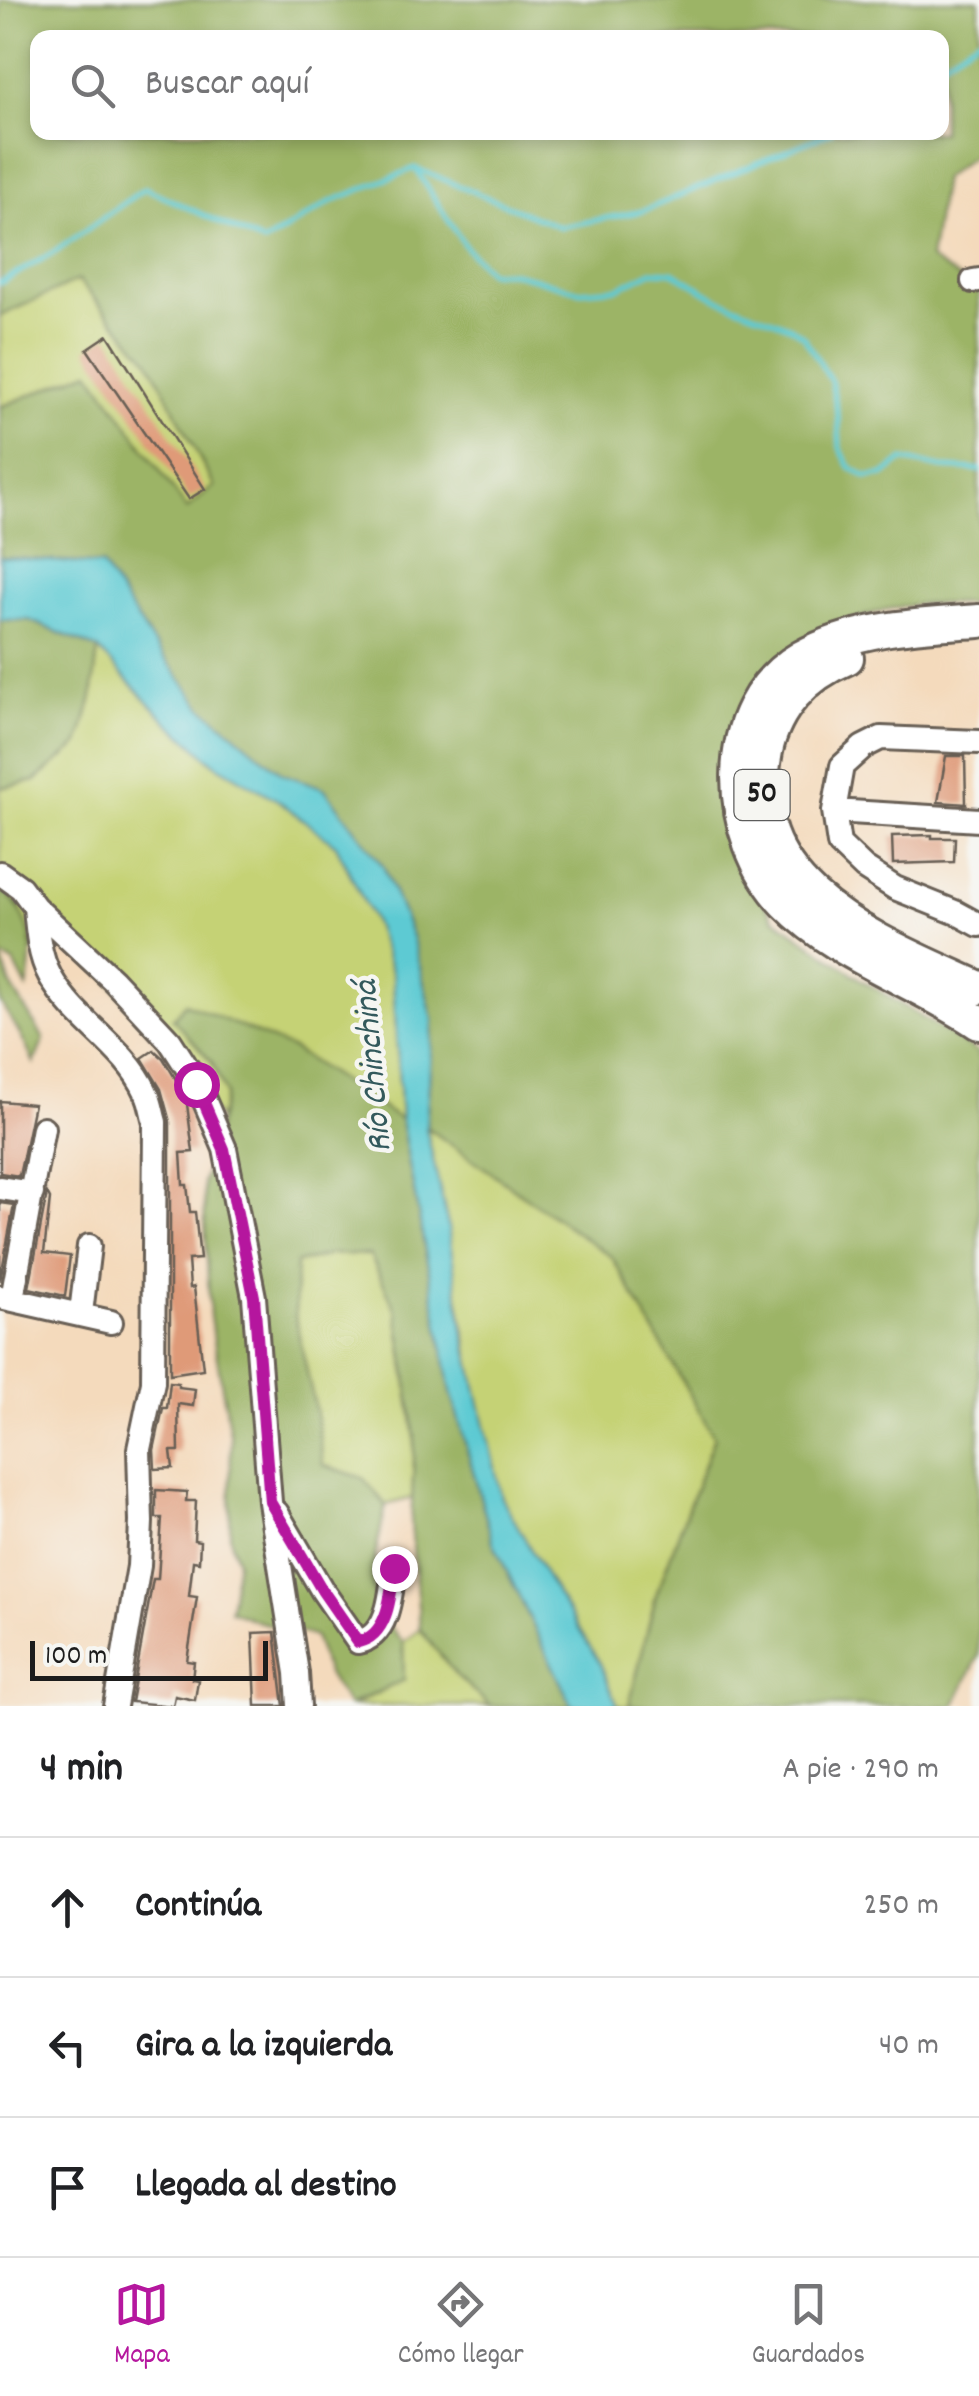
<!DOCTYPE html>
<html lang="es">
<head>
<meta charset="utf-8">
<style>
	:root { --surface:#fff; --page:#f2f2f2; --text:#202124; --muted:#757577; --line:#e0e0e0; --accent:#b5179e }
	body { margin:0; font-family:Dekko,sans-serif; background:var(--page); color:var(--text) }
	.scale { position:absolute; left:30px; bottom:25px; width:238px; box-sizing:border-box; padding-left:10px; border:5px solid #1c1c1c; border-top:0; font-size:28px; line-height:35px; white-space:nowrap; color:#1c1c1c; -webkit-text-stroke:8px #f6f6f2; paint-order:stroke }
	.stop { position:absolute; width:30px; height:30px; margin:-22px; border:8px solid #b5179e; border-radius:50%; background:#fff }
	.stop.end { background:#b5179e; border-color:#fff; box-shadow:0 2px 10px #0008 }
	.list { margin:0; padding:0; list-style:none }
	h2 { display:flex; justify-content:space-between; align-items:center; height:130px; margin:0; padding:0 40px; font-size:42px }
	h2 small { font-size:32px; font-weight:400; color:var(--muted) }
	.list li { display:grid; grid-template-columns:65px 1fr auto; gap:30px; align-items:center; box-sizing:border-box; height:140px; padding:0 40px; border-top:2px solid var(--line) }
	.list b { display:block; font-size:38px; white-space:nowrap }
	.list em { font-size:32px; font-style:normal; color:var(--muted) }
	.icon { flex:none; width:55px; height:55px; fill:none; stroke:currentColor; stroke-width:2; stroke-linecap:round; stroke-linejoin:round }
	.map { position:relative; flex:none; width:979px; height:1706px; overflow:hidden }
	.search { position:absolute; background:var(--surface); box-shadow:0 5px 15px #0003; left:30px; right:30px; top:30px; height:110px; display:flex; align-items:center; gap:25px; box-sizing:border-box; padding:0 35px; border-radius:20px; color:var(--muted); font-size:38px }
	.sheet { height:550px; background:var(--surface) }
	nav { display:flex; justify-content:space-around; align-items:center; box-sizing:border-box; height:140px; border-top:2px solid var(--line); background:var(--surface); font-size:28px; color:var(--muted) }
	nav a { display:grid; justify-items:center; gap:5px }
	nav .on { color:var(--accent) }
	.map>svg:first-child { display:block }
	.green { fill:#c5d274; stroke:#707748; stroke-width:2.5 }
	.forest { fill:#9cb466; stroke:#5c6841; stroke-width:2.5; fill-rule:evenodd }
	.water { fill:#5dcad3; stroke:#3c7378; stroke-width:2.5 }
	.lines { fill:none; stroke-linecap:round; stroke-linejoin:round }
	.stream { stroke:#5dcad3; stroke-width:5 }
	.building { fill:#df9a78 }
	.minor-casing { stroke:#685e54; stroke-width:28 }
	.highway-casing { stroke:#685e54; stroke-width:38 }
	.minor { stroke:#fff; stroke-width:22 }
	.highway { stroke:#fff; stroke-width:32 }
	.route { stroke:#b5179e; stroke-width:12 }
	.labels { text-anchor:middle; dominant-baseline:central; stroke-width:9; stroke-linejoin:round; paint-order:stroke }
	.shield { fill:#f6f6f2; stroke:#5d5d5c; stroke-width:2.5 }
	.shield-label { font-size:30px; font-weight:bold; fill:#1c1c1c }
	.water-label { font-size:35px; font-style:italic; fill:#33595c; stroke:#f6f6f2 }
</style>
</head>
<body>
<div class="map">
<svg width="979" height="1706" viewBox="0 0 979 1706">
	<rect width="100%" height="100%" fill="#f6f6f2"/>
	<filter id="ink" filterUnits="userSpaceOnUse"><feTurbulence type="fractalNoise" baseFrequency=".01" numOctaves="2"/><feDisplacementMap in="SourceGraphic" scale="20" xChannelSelector="R" yChannelSelector="G"/><feConvolveMatrix kernelMatrix="1 2 1 2 8 2 1 2 1" color-interpolation-filters="sRGB"/></filter>
	<filter id="wash" filterUnits="userSpaceOnUse"><feTurbulence type="fractalNoise" baseFrequency=".0048" numOctaves="4" result="noise"/><feDisplacementMap in="SourceGraphic" scale="40" xChannelSelector="R" yChannelSelector="G"/><feGaussianBlur stdDeviation="2.25" result="paint"/><feColorMatrix in="noise" values="0 0 0 0 0 0 0 0 0 0 0 0 0 0 0 0 0 1.4 0 .05"/><feComposite in="paint" operator="in"/></filter>
	<g filter="url(#wash)">
		<rect width="100%" height="100%" fill="#f4dabc"/>
		<path class="green" d="M 77,280 L 149,360 L 214,486 L 187,510 L 90,371 L 0,407 L 0,316 Z
			M 98,649 L 167,721 L 215,764 L 280,801 L 336,845 L 375,924 L 393,976 L 401,1120 L 291,1048 L 174,1019 L 212,1063 L 226,1094 L 219,1119 L 81,946 L 35,950 L 19,905 L 0,887 L 0,788 L 35,781 L 79,744 L 92,697 Z
			M 426,1127 L 612,1257 L 714,1437 L 656,1595 L 629,1706 L 618,1706 C 588,1632 536,1572 503,1500 C 489,1469 485,1430 478,1397 C 458,1307 446,1217 426,1127 Z
			M 333,1254 L 370,1255 L 397,1312 L 415,1439 L 412,1498 L 386,1505 L 363,1478 L 323,1465 L 316,1413 L 295,1316 L 296,1263 Z
			M 420,1629 L 456,1675 L 490,1706 L 352,1706 L 404,1680 L 403,1642 Z"/>
		<path class="forest" d="M 0,0 L 979,0 L 979,151 L 943,178 L 930,259 L 979,291 L 979,603 L 918,604 L 884,610 L 824,629 L 793,648 L 730,741 L 721,803 L 740,864 L 774,918 L 862,980 L 979,1053 L 979,1655 L 954,1706 L 629,1706 L 656,1595 L 714,1437 L 612,1257 L 426,1127 L 433,1020 L 412,936 L 383,866 L 324,789 L 283,774 L 203,708 L 153,643 L 102,565 L 0,557 L 0,407 L 90,371 L 187,509 L 214,486 L 149,360 L 78,280 L 0,316 ZM 38,38 L 942,38 L 942,132 L 38,132 Z
			M 0,620 L 29,620 L 98,649 L 92,697 L 79,744 L 35,781 L 0,788 Z
			M 0,887 C 34,920 36,944 27,988 L 14,963 L 1,956 L 11,986 L 44,1039 L 34,1063 L 20,1034 L 0,1002 Z
			M 185,1003 L 291,1048 L 401,1120 L 451,1392 L 493,1542 L 572,1706 L 490,1706 L 456,1675 L 420,1629 L 411,1523 L 415,1439 L 406,1369 L 397,1312 L 370,1255 L 333,1254 L 296,1263 L 295,1316 L 316,1413 L 323,1465 L 363,1478 L 386,1505 C 375,1564 357,1594 403,1642 L 404,1680 L 348,1706 L 327,1674 L 314,1636 L 256,1621 L 230,1610 L 237,1561 L 230,1537 L 231,1439 L 210,1317 L 203,1183 L 226,1094 L 212,1062 L 173,1019 Z"/>
		<path class="water" d="M 0,557 L 102,565 L 153,643 L 203,708 L 283,774 L 324,788 L 383,866 L 412,936 L 433,1020 L 426,1128 L 447,1221 L 464,1335 L 502,1498 L 547,1578 L 600,1663 L 618,1706 L 572,1706 L 493,1542 L 451,1392 L 401,1120 L 393,975 L 375,924 L 336,845 L 279,801 L 215,764 L 167,721 L 98,649 L 29,620 L 0,620 Z"/>
		<g class="lines">
			<path class="stream" d="M 942,62 L 979,38
				M 417,171 L 466,248 L 489,272 L 511,272 L 580,291 L 618,288 L 652,271 L 673,272 L 716,298 L 791,327 L 804,337 L 831,381 L 838,415 L 840,448 L 850,467 L 867,477 L 884,475 L 903,460 L 943,468 L 979,470
				M 0,283 L 56,251 L 145,188 L 264,243 L 332,201 L 415,168 L 560,227 L 643,211 L 831,132"/>
		</g>
		<g id="blocks">
			<path class="building" d="M 108,335 L 205,489 L 189,499 L 87,349 Z
				M 946,756 L 965,756 L 966,804 L 938,802 Z
				M 932,835 L 932,838 L 955,838 L 954,862 L 893,864 L 892,836 Z
				M 154,1050 L 163,1058 L 186,1096 L 193,1152 L 181,1153 L 183,1185 L 187,1185 L 190,1212 L 195,1212 L 200,1259 L 188,1260 L 190,1288 L 194,1287 L 203,1369 L 170,1374 L 170,1122 L 161,1089 L 142,1058 Z
				M 0,1101 L 34,1104 L 19,1176 L 0,1173 Z
				M 47,1193 L 50,1199 L 44,1253 L 70,1256 L 65,1296 L 29,1288 Z
				M 0,1203 L 14,1205 L 0,1281 Z
				M 170,1382 L 178,1383 L 178,1387 L 195,1389 L 193,1406 L 178,1404 L 179,1451 L 171,1451 L 173,1468 L 155,1469 L 154,1450 L 163,1408 L 167,1408 Z
				M 156,1490 L 187,1492 L 186,1501 L 196,1501 L 194,1540 L 200,1541 L 199,1562 L 193,1561 L 189,1596 L 197,1597 L 187,1661 L 194,1662 L 192,1679 L 198,1680 L 195,1700 L 175,1696 L 173,1706 L 131,1702 L 153,1579 L 158,1579 L 162,1518 L 156,1518 Z
				M 275,1632 L 284,1706 L 256,1706 L 253,1633 Z"/>
		</g>
	</g>
	<g filter="url(#ink)">
		<use href="#blocks" fill-opacity="0" stroke="#685e54" stroke-width="2.5"/>
		<g class="lines">
			<defs>
				<path id="minor" d="M 973,281 L 979,280
					M 979,742 L 881,738 L 863,747 L 842,766 L 834,811 L 839,844 L 864,868 L 895,888 L 957,913 L 979,925
					M 834,811 L 979,820
					M 0,873 L 21,888 L 35,907 L 113,980 L 170,1041 L 197,1083 L 225,1149 L 254,1297 L 270,1502 L 297,1673 L 299,1706
					M 35,907 C 37,930 39,956 50,976 C 74,1021 125,1046 146,1092 C 151,1101 152,1113 155,1122 L 153,1382 L 139,1449 L 141,1522 L 139,1566 L 115,1706
					M 0,1188 L 32,1193
					M 0,1297 L 111,1322
					M 12,1299 L 43,1128
					M 81,1313 L 89,1246
					M 277,1513 L 322,1590 L 358,1642 C 389,1636 391,1593 394,1568"/>
				<path id="highway" d="M 979,621 C 920,625 855,627 802,657 C 715,707 724,838 786,903 C 836,955 919,982 979,1023
					M 847,658 C 806,675 775,707 766,751 C 738,892 878,941 979,988"/>
			</defs>
			<use href="#minor" class="minor-casing"/>
			<use href="#highway" class="highway-casing"/>
			<use href="#minor" class="minor"/>
			<use href="#highway" class="highway"/>
		</g>
	</g>
	<g class="lines" filter="url(#ink)">
		<path class="route" d="M 196,1084 L 224,1149 L 254,1297 L 270,1502 L 322,1590 L 358,1642 C 389,1636 391,1593 394,1568"/>
	</g>
	<g class="labels">
		<rect class="shield" x="734.5" y="770" width="55" height="50" rx="8"/>
		<g class="shield-label">
			<text x="762" y="795">50</text>
		</g>
		<g class="water-label">
			<text transform="translate(375 1066) rotate(-95)">Río Chinchiná</text>
		</g>
	</g>
</svg>
<div class="scale">100 m</div>
<div class="stop" style="left:196px;top:1084px"></div>
<div class="stop end" style="left:394px;top:1568px"></div>
<div class="search"><svg class="icon" aria-label="search" viewBox="0 0 24 24"><circle cx="10" cy="10" r="6"/><path d="M15 15l6 6"/></svg>Buscar aquí</div>
</div>
<section class="sheet">
<h2>4 min<small>A pie · 290 m</small></h2>
<ul class="list">
<li><svg class="icon" aria-label="ahead" viewBox="0 0 24 24"><path d="M12 20V5M6 11l6-6 6 6"/></svg><div><b>Continúa</b></div><em>250 m</em></li>
<li><svg class="icon" aria-label="left" viewBox="0 0 24 24"><path d="M17 20v-9H6M10 6l-5 5 5 5"/></svg><div><b>Gira a la izquierda</b></div><em>40 m</em></li>
<li><svg class="icon" aria-label="arrive" viewBox="0 0 24 24"><path d="M6 21V4h12l-3 4 3 4H6"/></svg><div><b>Llegada al destino</b></div></li>
</ul>
</section>
<nav>
<a class="on"><svg class="icon" aria-label="map" viewBox="0 0 24 24"><path d="M3 6l6-2 6 2 6-2v14l-6 2-6-2-6 2zM9 4v14M15 6v14"/></svg>Mapa</a>
<a><svg class="icon" aria-label="directions" viewBox="0 0 24 24"><path d="M12 3l9 9-9 9-9-9zM9 14v-3h6M13 9l2 2-2 2"/></svg>Cómo llegar</a>
<a><svg class="icon" aria-label="saved" viewBox="0 0 24 24"><path d="M7 4h10v16l-5-4-5 4z"/></svg>Guardados</a>
</nav>
</body>
</html>
